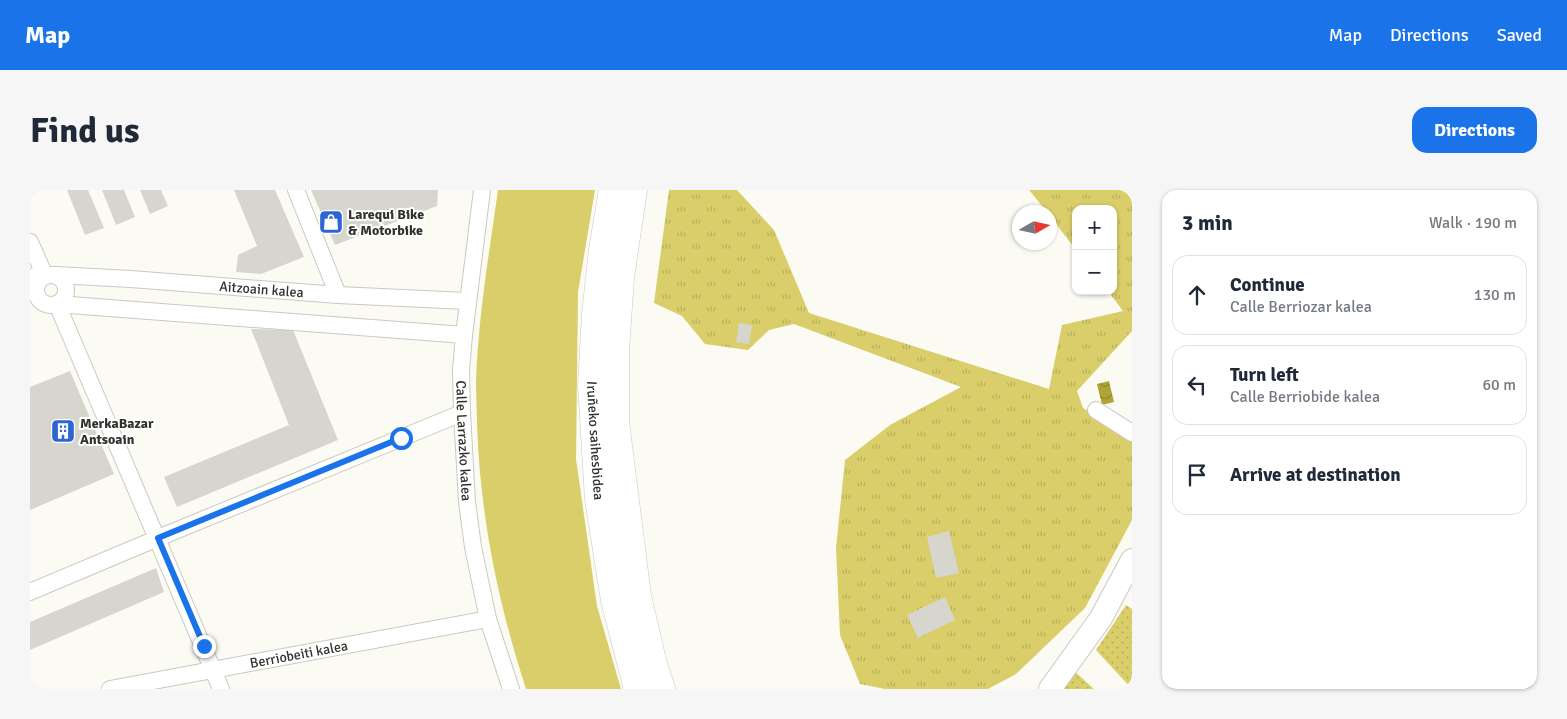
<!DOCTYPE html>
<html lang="en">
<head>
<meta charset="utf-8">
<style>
	:root { --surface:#fff; --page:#f6f6f7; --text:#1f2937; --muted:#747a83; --line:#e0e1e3; --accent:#1a73e8 }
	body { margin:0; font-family:Signika,sans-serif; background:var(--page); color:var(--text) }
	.controls { position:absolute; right:15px; top:15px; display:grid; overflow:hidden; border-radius:10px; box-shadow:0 1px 4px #0004 }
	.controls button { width:45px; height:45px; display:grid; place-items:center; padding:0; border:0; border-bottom:1px solid var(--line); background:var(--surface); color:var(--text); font:25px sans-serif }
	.compass { position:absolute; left:982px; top:15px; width:45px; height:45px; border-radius:50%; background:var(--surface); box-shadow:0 1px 4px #0004; rotate:81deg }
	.stop { position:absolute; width:15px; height:15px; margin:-11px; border:4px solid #1a73e8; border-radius:50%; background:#fff }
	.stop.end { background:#1a73e8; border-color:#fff; box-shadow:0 1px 5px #0008 }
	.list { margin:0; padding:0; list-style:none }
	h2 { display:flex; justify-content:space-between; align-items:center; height:65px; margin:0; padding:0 20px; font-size:21px }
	h2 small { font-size:16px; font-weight:400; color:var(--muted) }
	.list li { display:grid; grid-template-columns:32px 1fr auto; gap:15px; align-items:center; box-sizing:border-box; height:80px; margin:0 10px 10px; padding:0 10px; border:1px solid var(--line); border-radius:15px }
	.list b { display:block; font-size:19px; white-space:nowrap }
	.list p { margin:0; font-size:16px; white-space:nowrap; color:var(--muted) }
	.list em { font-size:16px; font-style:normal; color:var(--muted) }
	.icon { flex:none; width:28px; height:28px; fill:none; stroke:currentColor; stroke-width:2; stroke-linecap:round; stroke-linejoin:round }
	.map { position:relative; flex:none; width:1102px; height:499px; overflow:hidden; border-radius:15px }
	header { display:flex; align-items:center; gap:30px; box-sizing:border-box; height:70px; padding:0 25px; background:var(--accent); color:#fff }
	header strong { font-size:24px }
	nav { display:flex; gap:28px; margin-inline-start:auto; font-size:18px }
	.intro { display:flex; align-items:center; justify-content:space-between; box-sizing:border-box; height:120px; padding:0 30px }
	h1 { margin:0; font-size:35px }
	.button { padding:12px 22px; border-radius:15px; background:var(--accent); color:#fff; font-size:18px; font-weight:700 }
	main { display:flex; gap:30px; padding:0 30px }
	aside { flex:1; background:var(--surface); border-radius:15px; box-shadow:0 1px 4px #0004 }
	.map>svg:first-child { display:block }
	.grass { fill:url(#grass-tufts) }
	.park { fill:#d9ce69 }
	.garden { fill:url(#garden-dots) }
	.water { fill:url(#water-waves) }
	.building { fill:#d6d6ce }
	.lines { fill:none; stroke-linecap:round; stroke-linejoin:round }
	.street-casing { stroke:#cac9c1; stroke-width:18 }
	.secondary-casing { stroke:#cac9c1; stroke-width:24 }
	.highway-casing { stroke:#cac9c1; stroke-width:29 }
	.street { stroke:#fff; stroke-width:16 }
	.secondary { stroke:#fff; stroke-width:22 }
	.highway { stroke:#fff; stroke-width:28 }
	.route { stroke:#1a73e8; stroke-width:6 }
	.labels { text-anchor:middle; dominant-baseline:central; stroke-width:4; stroke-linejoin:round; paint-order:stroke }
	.poi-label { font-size:14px; font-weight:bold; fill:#31312e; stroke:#fff; text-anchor:start }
	.street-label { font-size:14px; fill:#31312e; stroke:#fff }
</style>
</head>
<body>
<header>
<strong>Map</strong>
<nav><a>Map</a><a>Directions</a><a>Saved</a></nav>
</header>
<div class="intro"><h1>Find us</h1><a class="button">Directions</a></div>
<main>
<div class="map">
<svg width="1102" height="499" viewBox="0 0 1102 499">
	<defs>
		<pattern id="grass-tufts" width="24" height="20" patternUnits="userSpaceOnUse" patternTransform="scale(1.25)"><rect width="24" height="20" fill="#d9ce69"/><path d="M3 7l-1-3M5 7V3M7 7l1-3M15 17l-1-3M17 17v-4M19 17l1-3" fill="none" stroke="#bbb15b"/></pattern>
		<pattern id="garden-dots" width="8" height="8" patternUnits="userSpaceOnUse" patternTransform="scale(1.25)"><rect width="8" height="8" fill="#d9ce69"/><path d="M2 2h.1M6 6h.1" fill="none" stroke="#bbb15b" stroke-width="1.8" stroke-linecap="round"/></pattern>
		<pattern id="water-waves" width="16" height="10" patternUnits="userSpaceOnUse" patternTransform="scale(1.25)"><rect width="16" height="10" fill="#b0a436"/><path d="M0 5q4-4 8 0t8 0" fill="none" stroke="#90862e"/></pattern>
	</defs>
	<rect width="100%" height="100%" fill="#fbfbf3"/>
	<path class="grass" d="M 639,0 L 707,0 L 744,40 L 779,123 L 1019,199 L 1032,135 L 1093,121 L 1078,101 L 1083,101 L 1083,19 L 1046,19 L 1046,60 L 1020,26 L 1019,22 L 1017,22 L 999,0 L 1102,0 L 1102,141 L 1047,201 L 1053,218 L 1102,250 L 1102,330 L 1055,418 L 986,484 L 958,499 L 855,499 L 830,494 L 810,445 L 806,358 L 815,270 L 860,235 L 931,197 L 764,134 L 739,140 L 718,160 L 675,154 L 652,126 L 624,113 Z"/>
	<path class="park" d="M 468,0 L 565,0 L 548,102 L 546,269 L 567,416 L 591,499 L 496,499 C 468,413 450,325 447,234 C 447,221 446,206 446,193 C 448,128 459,64 468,0 Z"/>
	<path class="garden" d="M 1096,415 L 1102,419 L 1102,499 L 1066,460 Z
		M 1043,480 L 1064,499 L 1031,499 Z"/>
	<path class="water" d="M 1079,191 L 1084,212 L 1072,215 L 1067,194 Z"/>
	<path class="building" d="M 37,0 L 58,0 L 74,38 L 55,45 Z
		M 72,0 L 94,0 L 105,27 L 86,35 Z
		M 110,0 L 131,0 L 138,16 L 120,24 Z
		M 204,0 L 245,0 L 274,67 L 231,84 L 206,82 L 208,65 L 227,56 Z
		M 281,0 L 408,0 L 407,16 L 305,55 Z
		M 709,133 L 722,135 L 719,154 L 706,152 Z
		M 221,139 L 263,140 L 308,250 L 147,317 L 134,287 L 259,235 Z
		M 40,181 L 84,284 L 0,320 L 0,197 Z
		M 919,341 L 929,383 L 906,388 L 897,347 Z
		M 126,378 L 134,402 L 0,460 L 0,432 Z
		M 915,407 L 925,430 L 888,448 L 877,425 Z"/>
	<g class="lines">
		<defs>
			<g id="street">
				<path d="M 266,0 L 308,105"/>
				<path id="s1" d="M 452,0 L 434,145 L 431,180 L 432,223 L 437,312 L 443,357 L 458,429 L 481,499"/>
				<path d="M 0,52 L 15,86 L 6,85"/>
				<circle cx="21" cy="100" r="15"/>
				<path id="s2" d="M 26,85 L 101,89 L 308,105 L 437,111"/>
				<path d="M 1066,220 L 1102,243"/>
				<path d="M 0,402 L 128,348 L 432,223"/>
				<path id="s3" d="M 80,499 L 458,429"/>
				<path d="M 191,499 L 27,114 L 434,145"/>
			</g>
			<path id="secondary" d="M 1020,499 L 1071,428 L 1102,370"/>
			<g id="highway">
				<path id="s4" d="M 583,0 L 573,60 L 566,124 L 562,195 L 569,309 L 585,410 L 608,499"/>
				<path d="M 603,0 L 590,87 L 585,161 L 585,232 L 607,406 L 622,471 L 631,499"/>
			</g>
		</defs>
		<use href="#street" class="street-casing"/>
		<use href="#secondary" class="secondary-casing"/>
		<use href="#highway" class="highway-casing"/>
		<use href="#street" class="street"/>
		<use href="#secondary" class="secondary"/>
		<use href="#highway" class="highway"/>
	</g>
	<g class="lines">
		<path class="route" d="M 174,456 L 128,348 L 371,248"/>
	</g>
	<defs>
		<symbol id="shop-square" viewBox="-11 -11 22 22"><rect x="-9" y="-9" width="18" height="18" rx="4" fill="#2e64d3" stroke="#fff"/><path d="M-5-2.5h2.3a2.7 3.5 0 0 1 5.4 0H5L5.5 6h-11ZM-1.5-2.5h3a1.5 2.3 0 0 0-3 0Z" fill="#fff"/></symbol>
		<symbol id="building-square" viewBox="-11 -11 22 22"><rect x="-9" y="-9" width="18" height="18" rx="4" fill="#2e64d3" stroke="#fff"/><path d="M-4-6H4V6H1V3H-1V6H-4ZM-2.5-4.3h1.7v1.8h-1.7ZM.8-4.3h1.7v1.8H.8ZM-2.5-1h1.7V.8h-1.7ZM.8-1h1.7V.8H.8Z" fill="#fff"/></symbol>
	</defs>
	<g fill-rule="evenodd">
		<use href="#shop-square" x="287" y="18" width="28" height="28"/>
		<use href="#building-square" x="19" y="227" width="28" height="28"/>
	</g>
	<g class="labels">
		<g class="poi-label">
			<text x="318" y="24">Larequi Bike<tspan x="318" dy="16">&amp; Motorbike</tspan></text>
			<text x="50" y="233">MerkaBazar<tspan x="50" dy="16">Antsoain</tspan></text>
		</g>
		<g class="street-label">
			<text stroke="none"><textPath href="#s2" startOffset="206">Aitzoain kalea</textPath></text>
			<text stroke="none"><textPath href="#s4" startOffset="252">Iruñeko saihesbidea</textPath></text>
			<text stroke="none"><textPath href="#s1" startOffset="252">Calle Larrazko kalea</textPath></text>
			<text stroke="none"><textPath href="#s3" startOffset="192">Berriobeiti kalea</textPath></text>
		</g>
	</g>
</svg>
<div class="controls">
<button>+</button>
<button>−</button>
</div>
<svg class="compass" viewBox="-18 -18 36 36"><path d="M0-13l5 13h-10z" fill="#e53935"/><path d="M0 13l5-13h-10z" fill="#747a83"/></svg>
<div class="stop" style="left:371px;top:248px"></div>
<div class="stop end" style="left:174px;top:456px"></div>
</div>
<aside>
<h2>3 min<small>Walk · 190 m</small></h2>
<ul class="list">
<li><svg class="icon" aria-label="ahead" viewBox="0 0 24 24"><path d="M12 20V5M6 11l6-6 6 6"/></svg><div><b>Continue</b><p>Calle Berriozar kalea</p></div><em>130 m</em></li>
<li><svg class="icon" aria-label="left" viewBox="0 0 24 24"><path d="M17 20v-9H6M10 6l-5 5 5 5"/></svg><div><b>Turn left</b><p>Calle Berriobide kalea</p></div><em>60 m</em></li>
<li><svg class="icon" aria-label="arrive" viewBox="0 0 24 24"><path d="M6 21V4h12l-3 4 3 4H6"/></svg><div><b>Arrive at destination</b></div></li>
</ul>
</aside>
</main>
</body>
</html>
